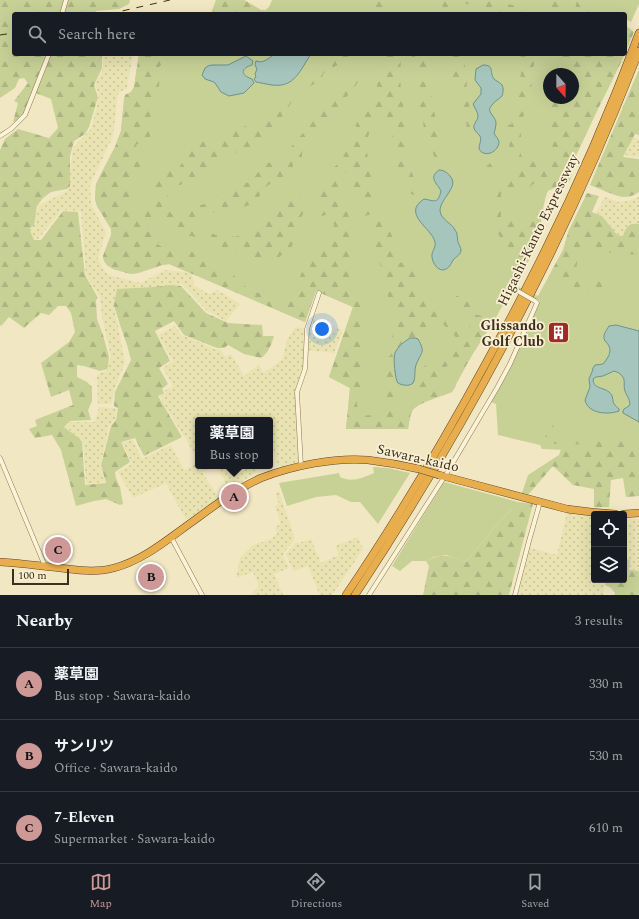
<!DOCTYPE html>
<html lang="en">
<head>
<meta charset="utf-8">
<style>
	:root { --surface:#171b24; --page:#242831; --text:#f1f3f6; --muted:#9ea1a6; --line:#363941; --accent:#ce9897 }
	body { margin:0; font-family:Spectral,"Noto Sans JP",serif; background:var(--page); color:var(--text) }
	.controls { position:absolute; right:12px; bottom:12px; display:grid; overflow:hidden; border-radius:4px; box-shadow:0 4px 16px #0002 }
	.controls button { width:36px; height:36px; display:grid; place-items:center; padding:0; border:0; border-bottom:1px solid var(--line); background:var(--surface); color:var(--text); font:20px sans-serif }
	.compass { position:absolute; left:543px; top:68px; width:36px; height:36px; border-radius:50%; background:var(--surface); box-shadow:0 4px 16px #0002; rotate:159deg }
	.scale { position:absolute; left:12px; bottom:10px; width:57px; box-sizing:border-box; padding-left:4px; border:2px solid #3d2e1d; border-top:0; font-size:11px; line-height:14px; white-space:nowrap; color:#3d2e1d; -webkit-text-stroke:3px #f9f0d3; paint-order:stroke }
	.you { position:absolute; left:322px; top:329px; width:14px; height:14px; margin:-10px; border:3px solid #fff; border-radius:50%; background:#1a73e8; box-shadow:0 0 0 6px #1a73e833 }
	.badge { display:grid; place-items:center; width:26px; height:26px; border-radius:50%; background:var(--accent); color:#111; font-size:13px; font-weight:700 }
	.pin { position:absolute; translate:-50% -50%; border:2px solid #fff; box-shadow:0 1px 4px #0006 }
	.popup { position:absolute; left:195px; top:417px; width:78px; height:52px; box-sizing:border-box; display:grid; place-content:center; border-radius:4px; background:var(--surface); filter:drop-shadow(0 1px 3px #0005); font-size:13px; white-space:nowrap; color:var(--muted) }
	.popup b { font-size:15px; color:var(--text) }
	.popup::after { content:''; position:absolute; left:50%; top:100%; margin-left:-8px; border:8px solid transparent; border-top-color:var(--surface) }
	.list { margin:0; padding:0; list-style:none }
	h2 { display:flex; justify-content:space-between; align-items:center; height:52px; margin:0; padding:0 16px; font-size:17px }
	h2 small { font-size:13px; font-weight:400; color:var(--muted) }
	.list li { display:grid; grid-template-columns:26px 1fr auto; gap:12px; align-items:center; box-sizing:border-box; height:72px; padding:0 16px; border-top:1px solid var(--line) }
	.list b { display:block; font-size:15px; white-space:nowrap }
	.list p { margin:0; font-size:13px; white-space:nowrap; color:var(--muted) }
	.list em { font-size:13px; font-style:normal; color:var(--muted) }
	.icon { flex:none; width:22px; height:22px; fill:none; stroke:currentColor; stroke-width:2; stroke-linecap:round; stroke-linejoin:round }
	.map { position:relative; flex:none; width:639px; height:595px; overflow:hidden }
	.search { position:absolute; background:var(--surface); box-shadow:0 4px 16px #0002; left:12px; right:12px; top:12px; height:44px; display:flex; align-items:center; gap:10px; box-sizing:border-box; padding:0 14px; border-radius:4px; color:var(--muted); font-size:15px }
	.sheet { height:268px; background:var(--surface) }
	nav { display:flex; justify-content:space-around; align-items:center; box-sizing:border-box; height:56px; border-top:1px solid var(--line); background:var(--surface); font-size:11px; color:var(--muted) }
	nav a { display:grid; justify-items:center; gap:2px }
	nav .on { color:var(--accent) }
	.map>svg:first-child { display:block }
	.farmland { fill:url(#farmland-dots) }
	.green { fill:#c7d196; fill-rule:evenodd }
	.forest { fill:url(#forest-firs); fill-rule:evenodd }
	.water { fill:#a6c5bd; stroke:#6b948c }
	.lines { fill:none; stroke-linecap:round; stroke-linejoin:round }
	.street-casing { stroke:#8e7858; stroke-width:5 }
	.highway-casing { stroke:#5c452c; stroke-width:8 }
	.street { stroke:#fcf3d7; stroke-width:4 }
	.highway { stroke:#e8ad4d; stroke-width:7 }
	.rail { stroke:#3d2e1d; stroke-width:1; stroke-dasharray:7 7; stroke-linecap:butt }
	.street-bridge-casing { stroke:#8e7858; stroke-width:5; stroke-linecap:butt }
	.highway-bridge-casing { stroke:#5c452c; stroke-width:8; stroke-linecap:butt }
	.street-bridge { stroke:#fcf3d7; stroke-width:4 }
	.highway-bridge { stroke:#e8ad4d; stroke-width:7 }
	.labels { text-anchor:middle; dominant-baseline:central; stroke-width:3.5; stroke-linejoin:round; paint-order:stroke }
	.street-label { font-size:14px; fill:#3d2e1d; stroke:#f9f0d3 }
	.poi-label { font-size:14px; font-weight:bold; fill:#3d2e1d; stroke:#f9f0d3; text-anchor:end }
</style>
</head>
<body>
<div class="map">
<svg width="639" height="595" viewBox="0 0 639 595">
	<defs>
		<pattern id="farmland-dots" width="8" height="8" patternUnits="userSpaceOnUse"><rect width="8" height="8" fill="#e8e3b0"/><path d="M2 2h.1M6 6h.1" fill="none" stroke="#c8c397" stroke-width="1.8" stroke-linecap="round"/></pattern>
		<pattern id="forest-firs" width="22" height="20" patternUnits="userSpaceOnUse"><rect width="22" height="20" fill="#c7d196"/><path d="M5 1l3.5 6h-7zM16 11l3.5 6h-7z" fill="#acb481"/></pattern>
	</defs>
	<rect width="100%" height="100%" fill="#f2e7c3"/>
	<path class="farmland" d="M 103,54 L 133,54 L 127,88 L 118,93 L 113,136 L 90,185 L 91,204 L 106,232 L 98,258 L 102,267 L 108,275 L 141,283 L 165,270 L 192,273 L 194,286 L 209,294 L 217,290 L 240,304 L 226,321 L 206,310 L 182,284 L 155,289 L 122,291 L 115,310 L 125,363 L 114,390 L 112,403 L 111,404 L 98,404 L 97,375 L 102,372 L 106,372 L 111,357 L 102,316 L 100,297 L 86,275 L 81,211 L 62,210 L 38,239 L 18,241 L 34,223 L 39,205 L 68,191 L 73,148 L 92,128 L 99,95 L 95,84 L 103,69 Z
		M 632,138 L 639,139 L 639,157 L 625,156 Z
		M 605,197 L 618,202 L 629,201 L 639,197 L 639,224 L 634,223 L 623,236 L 618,236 L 602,216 L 596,213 Z
		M 313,319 L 343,330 L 334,353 L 307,350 L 309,330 Z
		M 175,326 L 181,335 L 215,349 L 220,349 L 225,356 L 231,354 L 244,376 L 259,364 L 263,373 L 282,360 L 287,340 L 295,327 L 306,329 L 304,369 L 296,390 L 298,462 L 277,467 L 272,442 L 270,442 L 270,420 L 198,420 L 198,459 L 159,396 L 165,393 L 164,391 L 173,386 L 163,368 L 173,361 L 158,335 Z
		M 99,407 L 112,408 L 117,409 L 115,419 L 109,426 L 100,466 L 105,482 L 86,484 L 83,442 L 66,427 L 70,422 L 95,422 Z
		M 133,440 L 142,459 L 171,445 L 184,470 L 198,463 L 198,466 L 212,466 L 202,472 L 219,498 L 186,520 L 166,483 L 133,498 L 118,472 L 132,464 L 122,442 Z
		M 216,466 L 252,466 L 256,472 L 230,490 Z
		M 279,491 L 295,539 L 285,551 L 283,556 L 289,568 L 274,574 L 283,595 L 253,595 L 252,593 L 259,586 L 253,572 L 236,578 L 240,558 L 253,545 L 271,539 L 277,534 L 275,527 L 281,524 L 275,506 L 279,504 L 275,493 Z
		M 567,513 L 594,517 L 594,580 L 605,580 L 603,595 L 518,595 L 530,548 L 557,555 Z
		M 624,519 L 639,519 L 639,571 L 628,570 L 630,560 L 624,559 Z
		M 358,537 L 363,549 L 332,595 L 320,595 L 308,566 L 293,571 L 286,554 L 296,542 L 299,543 L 311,539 L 321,563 L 339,555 L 335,546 Z"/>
	<path class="green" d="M 216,0 L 244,0 L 261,10 L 266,10 L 269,7 L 272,0 L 639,0 L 639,4 L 631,22 L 627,20 L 625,27 L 625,14 L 211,14 Z
		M 139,54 L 615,54 L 557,178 C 554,183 549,188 547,193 C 541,210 542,228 536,244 C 531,259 522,272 514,285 L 538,296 L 563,250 L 569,230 L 623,236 C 627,227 628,223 639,224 L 639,453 L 542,449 L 540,445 L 498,435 L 496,404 L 491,402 C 510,369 525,335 540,301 L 513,286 L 495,319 L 472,355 L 452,392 C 443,396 418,402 412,411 C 410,415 409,424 408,429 L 346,429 L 350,388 L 329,377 L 353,307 L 316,291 L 305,322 L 169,264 L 162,265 L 138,273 L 131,274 L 113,269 L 107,265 L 104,261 L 103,256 L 111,235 L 111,229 L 97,206 L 95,199 L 96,184 L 102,172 L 115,147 L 121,131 L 124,100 L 125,95 L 131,92 L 134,87 ZM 549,74 L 573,74 L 573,98 L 549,98 Z
		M 373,467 L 388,468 L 410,473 L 378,524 L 360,502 L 351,502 L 336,495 L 316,497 L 287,506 L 279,483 L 339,473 L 340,477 C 352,483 362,478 374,473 Z
		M 444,482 L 518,502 L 494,528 L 466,562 L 446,555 L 434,557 L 426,561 L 412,561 L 400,571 L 392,566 Z"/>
	<path class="forest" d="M 0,0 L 130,0 L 129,4 L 119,9 L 96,11 L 96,14 L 14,14 L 14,54 L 102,54 L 102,68 L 94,85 L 98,97 L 89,127 L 85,134 L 74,141 L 70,156 L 70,186 L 67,189 L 51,192 L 43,198 L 37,206 L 34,225 L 29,229 L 34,240 L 41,240 L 63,211 L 78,212 L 85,275 L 98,298 L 96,300 L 97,319 L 103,335 L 109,357 L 108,367 L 107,369 L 100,371 L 84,366 L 77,365 L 77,377 L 87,382 L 92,387 L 92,401 L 88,410 L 91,420 L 70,421 L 64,427 L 79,438 L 82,442 L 85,485 L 106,483 L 101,465 L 111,426 L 116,420 L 118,408 L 114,406 L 115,392 L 131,360 L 127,345 L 120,325 L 114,305 L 117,289 L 154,287 L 170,285 L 181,286 L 206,313 L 228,323 L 262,325 L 263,336 L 274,336 C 272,343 268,354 261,358 L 244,354 L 228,345 L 224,348 L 217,348 L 184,335 L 174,321 L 155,331 L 170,361 L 159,368 L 168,384 L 162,389 L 164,393 L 158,396 L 182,437 L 144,456 L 135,438 L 121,442 L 130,462 L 115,472 L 116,478 L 120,487 L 123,504 L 120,505 L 106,499 L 94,501 L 76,506 L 61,450 L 52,435 L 35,438 L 29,429 L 37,426 L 35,420 L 73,405 L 69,390 L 51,397 L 41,363 L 69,342 L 75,332 L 71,313 L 66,306 L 58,306 L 49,315 L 41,313 L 24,328 L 9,317 L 1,326 L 0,325 L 0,150 L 5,139 L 18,129 L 49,138 L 58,128 L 51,99 L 33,92 C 29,103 25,119 13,122 L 18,103 L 14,101 L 28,83 L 24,78 L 19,79 L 15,88 L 0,98 Z
		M 216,0 L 244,0 L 261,10 L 266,10 L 269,7 L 272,8 L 270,14 L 211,14 Z
		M 300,0 L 308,0 L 300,14 L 291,14 L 301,1 Z
		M 369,0 L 392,0 L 390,7 L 386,14 L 351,14 L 355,11 L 360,11 L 360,5 L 362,2 L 366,2 L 369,5 Z
		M 405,0 L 412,0 L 411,1 L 411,11 L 412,14 L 403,14 L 405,8 Z
		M 443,0 L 486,0 L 498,3 L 503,2 L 515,6 L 532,13 L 531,14 L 485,14 C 473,4 463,0 448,6 L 446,14 L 442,14 Z
		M 548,0 L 562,0 L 559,9 L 546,7 Z
		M 577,0 L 589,0 L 588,2 L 588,8 L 602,13 L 602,14 L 574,14 Z
		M 625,25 L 634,32 L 625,53 Z
		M 139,54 L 166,54 L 167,60 C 160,65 154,70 160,79 L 155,110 L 150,117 L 145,119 L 148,124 L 151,141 L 147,143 L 144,141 L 136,145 L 142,172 L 140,178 L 136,182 L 132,181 L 129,186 L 134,217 L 137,217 L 148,205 L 148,201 L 153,199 L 156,193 L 155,190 L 148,190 L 149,185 C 159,182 160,179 164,170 L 176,172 L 182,163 L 182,153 L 183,147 C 189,143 188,140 193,137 L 195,142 L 207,141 L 209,144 C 216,142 223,134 226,127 L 238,125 L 259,129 C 274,110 290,89 309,74 C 318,67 330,63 337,54 L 351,54 L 341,63 L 325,72 L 323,74 L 322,79 C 314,85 300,90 294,98 C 291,102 289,107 286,111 C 278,123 264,136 252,143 L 253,146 L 252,149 L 250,150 L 242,149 L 226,158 L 216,162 L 215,171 L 212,173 C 202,172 198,172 192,180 L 192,184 L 190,186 L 187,186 L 186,182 L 180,185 L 175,185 L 174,188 L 169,190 L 165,207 L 172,214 L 178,215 L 192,207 L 209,203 L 211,199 L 234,189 L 241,184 L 250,182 L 261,169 L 268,163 L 273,162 L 280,162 L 284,159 L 286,153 L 357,70 L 361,69 L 363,71 L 363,76 L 302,153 C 302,162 302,162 293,165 L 293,171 L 288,177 L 268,185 L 253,204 L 233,210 L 230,208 C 219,212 208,213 197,217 L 194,226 L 216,235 C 225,231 226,230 234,237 C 242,235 251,234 258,230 C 262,228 265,222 268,218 C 272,213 278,212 284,208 C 291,202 295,191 306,200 L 307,205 L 296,229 L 295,239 L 291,248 L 279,257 L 273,257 L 264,262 L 255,257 L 249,257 L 246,254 L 232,251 L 192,236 C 185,237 184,233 181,228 L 175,232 L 172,230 L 171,228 L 172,225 L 164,219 L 159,221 L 156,220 L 157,216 L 163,215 L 159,207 L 154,208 L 152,215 L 145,224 L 145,231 C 154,232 159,229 162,239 L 157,244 L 164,248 L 190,250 L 213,269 L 216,267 L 220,267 L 226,272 L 230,272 L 248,289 L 288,304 L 295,292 L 300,290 L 299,279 L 302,272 L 303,264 L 314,254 L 332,243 L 334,224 L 332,213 L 322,216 L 317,214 L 315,210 L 318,203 L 316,193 L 319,186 L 327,182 L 329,175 L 333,173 L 334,167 L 340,163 L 355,133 L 356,124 L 360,119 L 364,109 L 369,99 L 376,92 L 379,74 L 387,54 L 401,54 L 400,79 L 410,167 L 416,184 L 417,192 L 414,195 L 411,194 C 408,187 412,186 407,178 L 404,181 L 400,181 L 397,178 L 398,165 L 393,155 L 391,145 L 393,131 L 390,121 L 386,115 L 381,114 L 372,121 L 366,146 L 376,206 L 388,226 L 394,241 L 393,256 L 399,262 L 407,264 L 413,269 L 419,280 L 421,297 L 431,310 C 445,310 455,320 460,332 L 463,332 L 472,324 L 476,328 L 470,336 L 457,341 L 455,336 L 440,321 L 435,321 L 415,338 L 410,338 L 396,369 L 396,377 L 398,383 L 393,418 L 402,419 L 405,404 C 421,398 419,387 422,373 C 423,368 427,363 429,359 L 431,359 L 431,362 C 440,359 454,354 456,344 L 471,340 L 479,330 L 484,327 L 498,308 L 512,286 L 513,286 L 495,319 L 472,355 L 465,367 L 452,369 L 451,364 L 439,371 L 435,389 L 456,386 L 452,392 C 443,396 418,402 412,411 C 410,415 409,424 408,429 L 346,429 L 350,388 L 329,377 L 353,307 L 316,291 L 305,322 L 169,264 L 162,265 L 138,273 L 131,274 L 113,269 L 107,265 L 104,261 L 103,256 L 111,235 L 111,229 L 97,206 L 95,199 L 96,184 L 102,172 L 115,147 L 121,131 L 124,100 L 125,95 L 131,92 L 134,87 ZM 343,171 L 348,173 L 363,213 L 365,216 L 372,214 L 372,222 L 366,224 L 366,227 L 370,230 L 376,254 L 387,281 L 385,286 L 389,300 L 395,311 L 395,328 L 392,336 L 391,355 L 386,358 L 384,362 L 385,406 C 378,413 366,420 358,412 L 356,394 L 366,383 L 365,374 L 359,361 L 361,347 L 362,306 L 350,276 L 350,221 L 340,185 L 339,177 Z
		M 411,54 L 424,54 L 443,160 L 441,162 L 441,169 L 440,169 L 431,149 L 428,148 L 427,145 Z
		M 447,54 L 465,54 L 465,73 L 468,78 C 466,87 465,96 470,104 L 468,109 L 471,114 L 470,125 L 474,127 L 475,131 L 474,134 L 472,135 L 467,131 L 466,118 L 462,114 L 461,110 L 461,97 L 454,84 L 452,85 L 450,84 L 450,81 L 453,80 Z
		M 520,54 L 533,54 L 533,56 L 534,64 L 530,97 L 525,115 L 518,120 L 518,127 L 521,128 L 521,156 C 527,159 540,165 546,161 C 550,159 551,153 553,149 L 552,143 L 549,142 L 548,139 L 550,135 L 548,132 L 547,117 L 551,112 L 551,101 L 553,98 L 573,98 L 573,74 L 557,74 L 561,54 L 625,54 L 611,83 L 599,107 L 574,160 L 571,178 L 569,182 L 566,184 L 547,191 L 544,184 L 540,182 L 533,184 L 529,188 L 526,190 L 505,192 L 501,194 L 501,217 L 524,226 L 532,218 L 541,217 C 540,225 539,234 537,242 C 533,256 524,268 517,280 L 506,280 L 504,277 L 506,275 L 511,275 L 514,271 L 514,266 L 498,233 L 492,225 L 491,218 L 498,190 L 509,176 L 515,171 L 518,165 L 509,151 L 510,137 L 506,137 L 507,125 L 512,124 L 509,116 L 517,111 L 516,107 L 519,104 L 518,100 L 512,102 L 511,100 L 511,97 L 518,94 L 517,86 L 520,82 L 522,61 Z
		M 639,69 L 639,135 L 635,134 L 623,157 L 639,159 L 639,192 C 635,195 629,197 624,197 C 617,197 598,188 590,185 Z
		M 491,162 L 496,167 L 495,177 L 496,182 L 494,184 L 491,183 L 488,181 L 486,169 L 487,166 Z
		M 587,193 L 599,196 L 592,212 L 602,216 L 618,236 L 623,236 C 627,227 628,223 639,224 L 639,255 L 584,251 C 579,256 574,266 578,273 C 579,275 581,276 583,278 C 593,278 608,276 610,289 L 599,292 L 576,292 L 574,287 L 571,287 L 566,290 L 563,289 L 563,282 L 558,282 L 554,275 L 551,272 L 563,250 L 569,230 Z
		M 456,296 C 467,296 472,308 477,315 L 483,316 L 494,305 L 496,307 L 487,316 L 482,325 L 478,326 L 464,314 L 460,304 L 455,298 Z
		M 553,425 L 558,436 L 571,440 L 585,438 L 629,439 L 639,442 L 639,496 L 626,497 L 623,478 L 611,480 L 609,507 L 594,507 L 594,489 L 573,485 L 553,466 L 528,495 L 522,493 L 528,475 L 559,455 L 561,449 L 588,446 L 575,444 L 555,444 L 551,442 L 545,437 Z
		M 518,502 L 533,504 L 509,595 L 423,595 L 429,566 L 426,561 C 445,552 448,556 466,562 L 494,528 Z
		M 626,559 L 630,560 L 629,570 L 639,571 L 639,593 L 638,595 L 614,595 L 615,593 L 611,588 L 605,585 L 605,580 L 624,580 C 624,573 625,567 626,559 Z"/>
	<path class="water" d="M 275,54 L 311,54 C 300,70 295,88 272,85 C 266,84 261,83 256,82 L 254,79 L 256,77 L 255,74 L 257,69 L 255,65 L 256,61 C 264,64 268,58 275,54 Z
		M 246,56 L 253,61 L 252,65 C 241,68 240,75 252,79 L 254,83 L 244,93 L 229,96 L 221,92 L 215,83 L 214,82 L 205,79 L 202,75 L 205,68 L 208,66 L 212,65 L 228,65 Z
		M 483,65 C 495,65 489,72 494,79 C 496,81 501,83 502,85 C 504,88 503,93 502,96 C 499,99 495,101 492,105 C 485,112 496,116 496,123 C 496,126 495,130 494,133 C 495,136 499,139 499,142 C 499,151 485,159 479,149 C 479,144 482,140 480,136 C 478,133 475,132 474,128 C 473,123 478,121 478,116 C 478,113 475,108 473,104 L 481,94 L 481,88 L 475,80 L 476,69 Z
		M 439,170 C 443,170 447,172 450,176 C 460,187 440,198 440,211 C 441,220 452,223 455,230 C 458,234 457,238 458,242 C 459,245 461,247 461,251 C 460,256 454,257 452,262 C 450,266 448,269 443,270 C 436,270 431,260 432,254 C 433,250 436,246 435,242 C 432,228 401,214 424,199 C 435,201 438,204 441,191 C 437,183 428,178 439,170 Z
		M 616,325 L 639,331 L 639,422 L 623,413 L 623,411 L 624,409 C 625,408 628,407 629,406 C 632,402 626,395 625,391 C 623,386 626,380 622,376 C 620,373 617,372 614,371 L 603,376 L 596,377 L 593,379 C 593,389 603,387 609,392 C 614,396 612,400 614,404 C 615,405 618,408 619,409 L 619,411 C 608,415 588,414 585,400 L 590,387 L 589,379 L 592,372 L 593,368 L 595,365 L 603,364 C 607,359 612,353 609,346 C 609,346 606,341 605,341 C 602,335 606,331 609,326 Z
		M 410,338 L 415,338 L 418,339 C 426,353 421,352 416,365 C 414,370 416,378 413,383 C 411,385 407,386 404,385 C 402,385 400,384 398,383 C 395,380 393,357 395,353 C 398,346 404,342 410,338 Z"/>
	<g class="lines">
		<defs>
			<path id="street" d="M 62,14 L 66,0
				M 0,136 L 11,129 L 25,115 L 49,54
				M 0,458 L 45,566
				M 301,466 L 297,392 L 305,369 L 307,329 L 319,293
				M 171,537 L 202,595
				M 369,595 L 445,476 L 497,388 L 510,364 L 537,303 L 535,301
				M 515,595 L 529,541 L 540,502"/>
			<path id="highway" d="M 439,475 L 567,509 L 591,512 L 615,514
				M 624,514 L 639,513
				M 0,562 C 20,563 40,566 60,568 C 78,570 96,573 114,568 C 144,560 168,539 192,522 C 214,506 236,489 261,478 C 292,466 335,457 368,460 C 385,462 402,465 419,469
				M 346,595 C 397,520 443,442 486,363 C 500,337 515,311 528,284 C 570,203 607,119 639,33
				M 355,595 C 468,424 565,243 639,51"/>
		</defs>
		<use href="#street" class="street-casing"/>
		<use href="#highway" class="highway-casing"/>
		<use href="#street" class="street"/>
		<use href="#highway" class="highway"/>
		<path class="rail" d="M 109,14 L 170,0
			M 0,35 L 13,33"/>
		<defs>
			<path id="street-bridge" d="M 514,289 L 535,301"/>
			<path id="highway-bridge" d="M 419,469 L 439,475"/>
		</defs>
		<use href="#street-bridge" class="street-bridge-casing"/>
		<use href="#highway-bridge" class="highway-bridge-casing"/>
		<use href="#street-bridge" class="street-bridge"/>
		<use href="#highway-bridge" class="highway-bridge"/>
	</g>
	<defs>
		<symbol id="building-square" viewBox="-11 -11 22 22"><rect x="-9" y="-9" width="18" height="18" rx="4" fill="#a32922" stroke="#f9f0d3"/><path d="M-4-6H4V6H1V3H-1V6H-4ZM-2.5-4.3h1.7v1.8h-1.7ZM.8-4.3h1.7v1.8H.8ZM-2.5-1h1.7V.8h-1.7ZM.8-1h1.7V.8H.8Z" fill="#fff"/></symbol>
	</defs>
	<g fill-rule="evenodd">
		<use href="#building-square" x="546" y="320" width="25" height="25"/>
	</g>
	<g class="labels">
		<g class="street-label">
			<text transform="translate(538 230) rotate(-64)">Higashi-Kanto Expressway</text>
			<text transform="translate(418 458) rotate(13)">Sawara-kaido</text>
		</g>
		<g class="poi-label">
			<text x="544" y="325">Glissando<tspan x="544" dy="16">Golf Club</tspan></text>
		</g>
	</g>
</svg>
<div class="controls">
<button><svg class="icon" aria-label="locate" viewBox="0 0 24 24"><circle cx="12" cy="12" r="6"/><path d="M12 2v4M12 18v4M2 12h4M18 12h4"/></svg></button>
<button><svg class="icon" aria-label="layers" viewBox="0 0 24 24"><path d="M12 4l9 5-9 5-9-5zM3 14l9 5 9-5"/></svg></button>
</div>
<svg class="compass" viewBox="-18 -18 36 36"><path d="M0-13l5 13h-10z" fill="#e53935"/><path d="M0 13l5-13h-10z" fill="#9ea1a6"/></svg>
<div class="scale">100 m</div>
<div class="you"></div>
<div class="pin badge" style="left:234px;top:497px">A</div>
<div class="popup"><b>薬草園</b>Bus stop</div>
<div class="pin badge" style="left:151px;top:577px">B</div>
<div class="pin badge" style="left:58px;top:550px">C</div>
<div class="search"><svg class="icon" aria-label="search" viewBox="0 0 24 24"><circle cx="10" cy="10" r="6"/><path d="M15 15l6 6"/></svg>Search here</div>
</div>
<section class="sheet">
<h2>Nearby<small>3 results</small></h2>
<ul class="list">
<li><span class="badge">A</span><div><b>薬草園</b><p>Bus stop · Sawara-kaido</p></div><em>330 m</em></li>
<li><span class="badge">B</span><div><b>サンリツ</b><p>Office · Sawara-kaido</p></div><em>530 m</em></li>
<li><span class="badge">C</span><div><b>7-Eleven</b><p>Supermarket · Sawara-kaido</p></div><em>610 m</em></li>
</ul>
</section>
<nav>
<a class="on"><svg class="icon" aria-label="map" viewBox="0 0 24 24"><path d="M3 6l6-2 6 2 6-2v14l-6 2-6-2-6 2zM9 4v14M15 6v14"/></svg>Map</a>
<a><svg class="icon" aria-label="directions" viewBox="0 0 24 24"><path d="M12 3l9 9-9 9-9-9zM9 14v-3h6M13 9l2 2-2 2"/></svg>Directions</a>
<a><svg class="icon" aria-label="saved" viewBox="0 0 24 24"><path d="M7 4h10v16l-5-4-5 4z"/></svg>Saved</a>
</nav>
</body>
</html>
